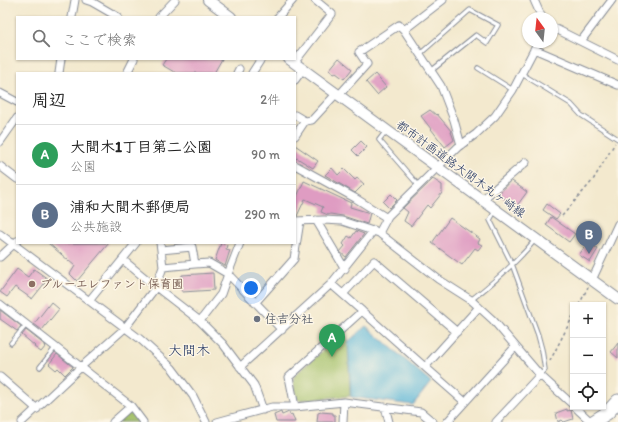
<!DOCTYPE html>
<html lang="ja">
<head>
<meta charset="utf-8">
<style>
	:root { --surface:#fff; --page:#f6f6f6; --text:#222; --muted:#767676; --line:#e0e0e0; --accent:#1f6fb2 }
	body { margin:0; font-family:Itim,"Klee One",sans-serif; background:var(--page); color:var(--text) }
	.controls { position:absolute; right:12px; bottom:12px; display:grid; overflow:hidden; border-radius:0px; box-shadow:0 1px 3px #0004 }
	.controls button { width:36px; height:36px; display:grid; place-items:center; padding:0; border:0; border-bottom:1px solid var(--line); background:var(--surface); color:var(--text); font:20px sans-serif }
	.compass { position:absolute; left:522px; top:12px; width:36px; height:36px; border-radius:50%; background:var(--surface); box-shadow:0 1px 3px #0004; rotate:345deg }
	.you { position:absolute; left:251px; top:288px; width:14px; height:14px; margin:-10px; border:3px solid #fff; border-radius:50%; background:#1a73e8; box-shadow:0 0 0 6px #1a73e833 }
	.badge { display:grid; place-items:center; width:26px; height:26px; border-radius:50%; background:var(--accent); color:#fff; font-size:13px; font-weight:700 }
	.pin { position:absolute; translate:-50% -33px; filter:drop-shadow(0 1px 2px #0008) }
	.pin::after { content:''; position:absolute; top:21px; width:14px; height:12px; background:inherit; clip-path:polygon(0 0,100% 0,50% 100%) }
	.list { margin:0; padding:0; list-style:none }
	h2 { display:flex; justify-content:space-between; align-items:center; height:52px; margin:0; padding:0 16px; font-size:17px }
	h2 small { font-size:13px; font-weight:400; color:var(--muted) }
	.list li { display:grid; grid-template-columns:26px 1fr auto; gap:12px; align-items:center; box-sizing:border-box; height:60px; padding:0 16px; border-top:1px solid var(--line) }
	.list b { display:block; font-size:15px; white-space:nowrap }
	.list p { margin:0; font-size:13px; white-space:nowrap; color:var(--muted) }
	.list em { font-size:13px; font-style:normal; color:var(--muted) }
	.icon { flex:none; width:22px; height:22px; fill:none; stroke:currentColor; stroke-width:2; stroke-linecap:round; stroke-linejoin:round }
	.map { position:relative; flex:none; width:618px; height:422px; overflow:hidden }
	.search { position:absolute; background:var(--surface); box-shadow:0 1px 3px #0004; left:16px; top:16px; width:280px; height:44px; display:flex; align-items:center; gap:10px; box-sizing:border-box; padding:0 14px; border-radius:0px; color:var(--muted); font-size:15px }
	.panel { position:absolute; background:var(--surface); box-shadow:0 1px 3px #0004; left:16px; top:72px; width:280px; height:172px; border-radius:0px }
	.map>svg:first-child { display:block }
	.green { fill:#a2c067; stroke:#5e7862 }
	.water { fill:#5bb6d8; stroke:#3b729b }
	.building { fill:#df9cc2 }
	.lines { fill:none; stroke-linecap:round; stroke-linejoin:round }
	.lane-casing { stroke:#878c96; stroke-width:5.5 }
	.street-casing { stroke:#878c96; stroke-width:9 }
	.secondary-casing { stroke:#878c96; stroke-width:12 }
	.highway-casing { stroke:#878c96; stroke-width:15 }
	.path { stroke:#878c96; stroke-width:1.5; stroke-dasharray:3 3; stroke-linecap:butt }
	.lane { stroke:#fff; stroke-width:3.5 }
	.street { stroke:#fff; stroke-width:7 }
	.secondary { stroke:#fff; stroke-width:10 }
	.highway { stroke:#fff; stroke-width:13 }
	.education-dot { fill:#8d6e63; stroke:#fcf5e5; stroke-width:1.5 }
	.worship-dot { fill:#6b7280; stroke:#fcf5e5; stroke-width:1.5 }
	.labels { text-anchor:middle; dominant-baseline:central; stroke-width:3; stroke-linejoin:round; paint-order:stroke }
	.street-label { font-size:12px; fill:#1b2f5e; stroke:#fcf5e5 }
	.education-label { font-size:12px; font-weight:bold; fill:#785e54; stroke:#fcf5e5; text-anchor:start }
	.worship-label { font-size:12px; font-weight:bold; fill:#5b616d; stroke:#fcf5e5; text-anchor:start }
	.quarter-label { font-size:14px; fill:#1b2f5e; stroke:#fcf5e5 }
</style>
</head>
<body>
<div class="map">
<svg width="618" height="422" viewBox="0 0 618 422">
	<rect width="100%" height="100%" fill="#fcf5e5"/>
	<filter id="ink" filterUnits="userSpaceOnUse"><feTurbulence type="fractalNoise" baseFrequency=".025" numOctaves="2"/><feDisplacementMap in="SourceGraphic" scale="8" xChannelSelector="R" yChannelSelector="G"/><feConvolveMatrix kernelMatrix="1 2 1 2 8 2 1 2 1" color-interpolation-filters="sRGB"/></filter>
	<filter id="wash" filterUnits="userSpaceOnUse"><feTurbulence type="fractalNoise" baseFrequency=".012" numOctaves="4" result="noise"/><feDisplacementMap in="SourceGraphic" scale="16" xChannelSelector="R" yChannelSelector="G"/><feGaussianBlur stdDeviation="0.9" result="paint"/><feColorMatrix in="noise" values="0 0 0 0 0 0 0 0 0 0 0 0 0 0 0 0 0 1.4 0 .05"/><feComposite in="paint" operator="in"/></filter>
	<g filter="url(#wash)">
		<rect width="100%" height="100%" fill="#f3e9ce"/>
		<path class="green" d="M 342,334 L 348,340 L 350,396 L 300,400 L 297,399 L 293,380 L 295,375 Z
			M 129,412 L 132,412 L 138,422 L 119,422 Z"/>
		<path class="water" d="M 366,326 L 431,382 L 413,405 L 351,397 L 348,342 Z"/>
		<g id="blocks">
			<path class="building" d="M 339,58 L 352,69 L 344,79 L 336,73 L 334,74 L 329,70 Z
				M 166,59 L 222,59 L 214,73 L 176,73 L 162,65 Z
				M 375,74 L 386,87 L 377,95 L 366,82 Z
				M 430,110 L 436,115 L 437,114 L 452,132 L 451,132 L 454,140 L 445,147 L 421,116 Z
				M 361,141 L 367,147 L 358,156 L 352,150 Z
				M 295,145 L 318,161 L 313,168 L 297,158 L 295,160 Z
				M 332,168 L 338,175 L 344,169 L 355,180 L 357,178 L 364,184 L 355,193 L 325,175 Z
				M 433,179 L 442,185 L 442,193 L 430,208 L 427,205 L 411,226 L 404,221 L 408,212 L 403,208 Z
				M 304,181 L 351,203 L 350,207 L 370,213 L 367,224 L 343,216 L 330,214 L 328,215 L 321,212 L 323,207 L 305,199 L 297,216 L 295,216 L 295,201 Z
				M 512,181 L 527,192 L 516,207 L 498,194 Z
				M 391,194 L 397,200 L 389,208 L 383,202 Z
				M 547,204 L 560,214 L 556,219 L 543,210 Z
				M 551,217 L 575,234 L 569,242 L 546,225 Z
				M 450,218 L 480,239 L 478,243 L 482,245 L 478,250 L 475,248 L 462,265 L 432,243 Z
				M 356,231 L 364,234 L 346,257 L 340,252 L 345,246 L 343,244 L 348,236 L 351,238 Z
				M 588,242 L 598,249 L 590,262 L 579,255 Z
				M 48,243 L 109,243 L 77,281 L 70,274 L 75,266 Z
				M 221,243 L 227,245 L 226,249 L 230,250 L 225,266 L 215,260 Z
				M 17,269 L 28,277 L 34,269 L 48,279 L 32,299 L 15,287 L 7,297 L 0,292 Z
				M 213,273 L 214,290 L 182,292 L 182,275 Z
				M 51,302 L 59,309 L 42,330 L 34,324 Z
				M 0,310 L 21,326 L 17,331 L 0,319 Z
				M 26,330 L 46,346 L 41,352 L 34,347 L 35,346 L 22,335 Z
				M 618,343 L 618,358 L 611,352 Z
				M 57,354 L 73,367 L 65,375 L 58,368 L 56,370 L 49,364 Z
				M 567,409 L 567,411 L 571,410 L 573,419 L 564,422 L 562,420 L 558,422 L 556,413 Z
				M 281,412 L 282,415 L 289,412 L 290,415 L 292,414 L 295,422 L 276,422 L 274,415 Z
				M 321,412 L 333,413 L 333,415 L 335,415 L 335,422 L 317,422 L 318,413 Z"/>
		</g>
	</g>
	<g filter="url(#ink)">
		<use href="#blocks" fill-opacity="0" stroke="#878c96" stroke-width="1"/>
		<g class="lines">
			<defs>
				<path id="lane" d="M 420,54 L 470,10 L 498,25 L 487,43 L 476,35 L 431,71
					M 478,68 L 513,90
					M 522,74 L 571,104 L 581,115 L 618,139
					M 386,131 L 379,140 L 419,186
					M 495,211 L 490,220 L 512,264 L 538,335 L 542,350 L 545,370 L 540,375
					M 471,300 C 494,282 517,262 535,240
					M 11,343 L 27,324
					M 40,367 L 55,348"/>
				<path id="street" d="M 86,0 L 92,2 L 118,17
					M 534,0 L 542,18
					M 72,17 L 75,0
					M 159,17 L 175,0
					M 278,17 L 293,0
					M 552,27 L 618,60
					M 404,30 L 443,0
					M 581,41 L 612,0
					M 534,49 L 618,85
					M 294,63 L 332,14 L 315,0
					M 59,73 L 61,59
					M 127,73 L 134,59
					M 237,73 L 239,69
					M 252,73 L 261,59
					M 295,80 L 303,69
					M 0,93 L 17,102
					M 339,95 L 367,64 L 359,52 L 399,25 L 404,30 L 441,86 L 454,120 L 461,145
					M 295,115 L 305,121 L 312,120 L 336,94
					M 295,136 L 305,121
					M 0,142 L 17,118
					M 295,165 L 355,198 L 387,218
					M 0,166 L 17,179
					M 482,200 L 526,162
					M 316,220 L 345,269
					M 295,221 L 324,220 L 342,221 L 379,233 L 438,279 L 471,300 L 493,320 L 540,375 L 573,405
					M 379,233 L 388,216 L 458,147 L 476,134 L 495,116 L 513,90 L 538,42
					M 0,234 L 140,339 L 172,368 L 193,396 L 206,422
					M 160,243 L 161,250 L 192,247 L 195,264 L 209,263 L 228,274 L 240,243
					M 0,257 L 17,241
					M 123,260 L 156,287 L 163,267 L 161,250
					M 163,267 L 195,264
					M 592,280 L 618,224
					M 331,284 L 362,311
					M 343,294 L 374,261 L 457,332
					M 89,301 L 136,243
					M 255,303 L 294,259 L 300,221
					M 0,304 L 131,406 L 143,422
					M 200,321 L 221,294 L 228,274 L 282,330
					M 240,367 L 331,284 L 374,230
					M 425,367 L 465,402
					M 0,377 L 37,409
					M 295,407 L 344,402 L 421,412 L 433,422
					M 385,407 L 389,422
					M 575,407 L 591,422
					M 22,422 L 82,366 L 125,328 L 156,287 L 200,321 L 223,344 L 254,385 L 263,410
					M 113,422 L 131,406
					M 217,422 L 272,407 L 295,407 L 289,377 L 362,311 L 425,367 L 479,307
					M 343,422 L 344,402
					M 447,422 L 515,347
					M 496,422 L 540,375"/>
				<path id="secondary" d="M 208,0 L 231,17
					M 289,59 L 618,299"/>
				<path id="highway" d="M 593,422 L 607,413 L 618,401"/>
			</defs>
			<use href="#lane" class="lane-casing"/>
			<use href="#street" class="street-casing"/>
			<use href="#secondary" class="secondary-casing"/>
			<use href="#highway" class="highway-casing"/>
			<path class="path" d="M 562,216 L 593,180 L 615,143
				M 579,305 L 588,287
				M 550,361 L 573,316"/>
			<use href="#lane" class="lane"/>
			<use href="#street" class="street"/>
			<use href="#secondary" class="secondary"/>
			<use href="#highway" class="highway"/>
		</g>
	</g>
	<circle class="education-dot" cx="32" cy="284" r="4"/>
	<circle class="worship-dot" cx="257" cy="319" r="4"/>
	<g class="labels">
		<g class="street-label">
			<text transform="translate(461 169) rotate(36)">都市計画道路大間木丸ヶ崎線</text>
		</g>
		<g class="education-label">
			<text x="40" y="284">ブルーエレファント保育園</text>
		</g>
		<g class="worship-label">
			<text x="265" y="319">住吉分社</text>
		</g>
		<g class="quarter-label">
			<text x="189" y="350">大間木</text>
		</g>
	</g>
</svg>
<div class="controls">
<button>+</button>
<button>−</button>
<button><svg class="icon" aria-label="locate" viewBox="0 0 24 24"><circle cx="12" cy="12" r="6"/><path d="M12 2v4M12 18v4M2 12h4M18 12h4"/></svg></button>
</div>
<svg class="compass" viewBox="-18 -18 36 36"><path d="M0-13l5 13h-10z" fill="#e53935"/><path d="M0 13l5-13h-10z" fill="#767676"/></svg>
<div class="you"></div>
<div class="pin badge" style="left:332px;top:357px;background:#2e9e5b">A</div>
<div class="pin badge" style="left:589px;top:254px;background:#5c6f8a">B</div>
<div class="search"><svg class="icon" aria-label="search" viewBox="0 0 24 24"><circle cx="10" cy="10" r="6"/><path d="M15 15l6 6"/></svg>ここで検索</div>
<section class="panel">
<h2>周辺<small>2件</small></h2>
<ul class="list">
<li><span class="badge" style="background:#2e9e5b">A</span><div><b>大間木1丁目第二公園</b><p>公園</p></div><em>90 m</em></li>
<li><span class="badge" style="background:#5c6f8a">B</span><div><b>浦和大間木郵便局</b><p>公共施設</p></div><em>290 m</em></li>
</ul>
</section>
</div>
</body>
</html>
